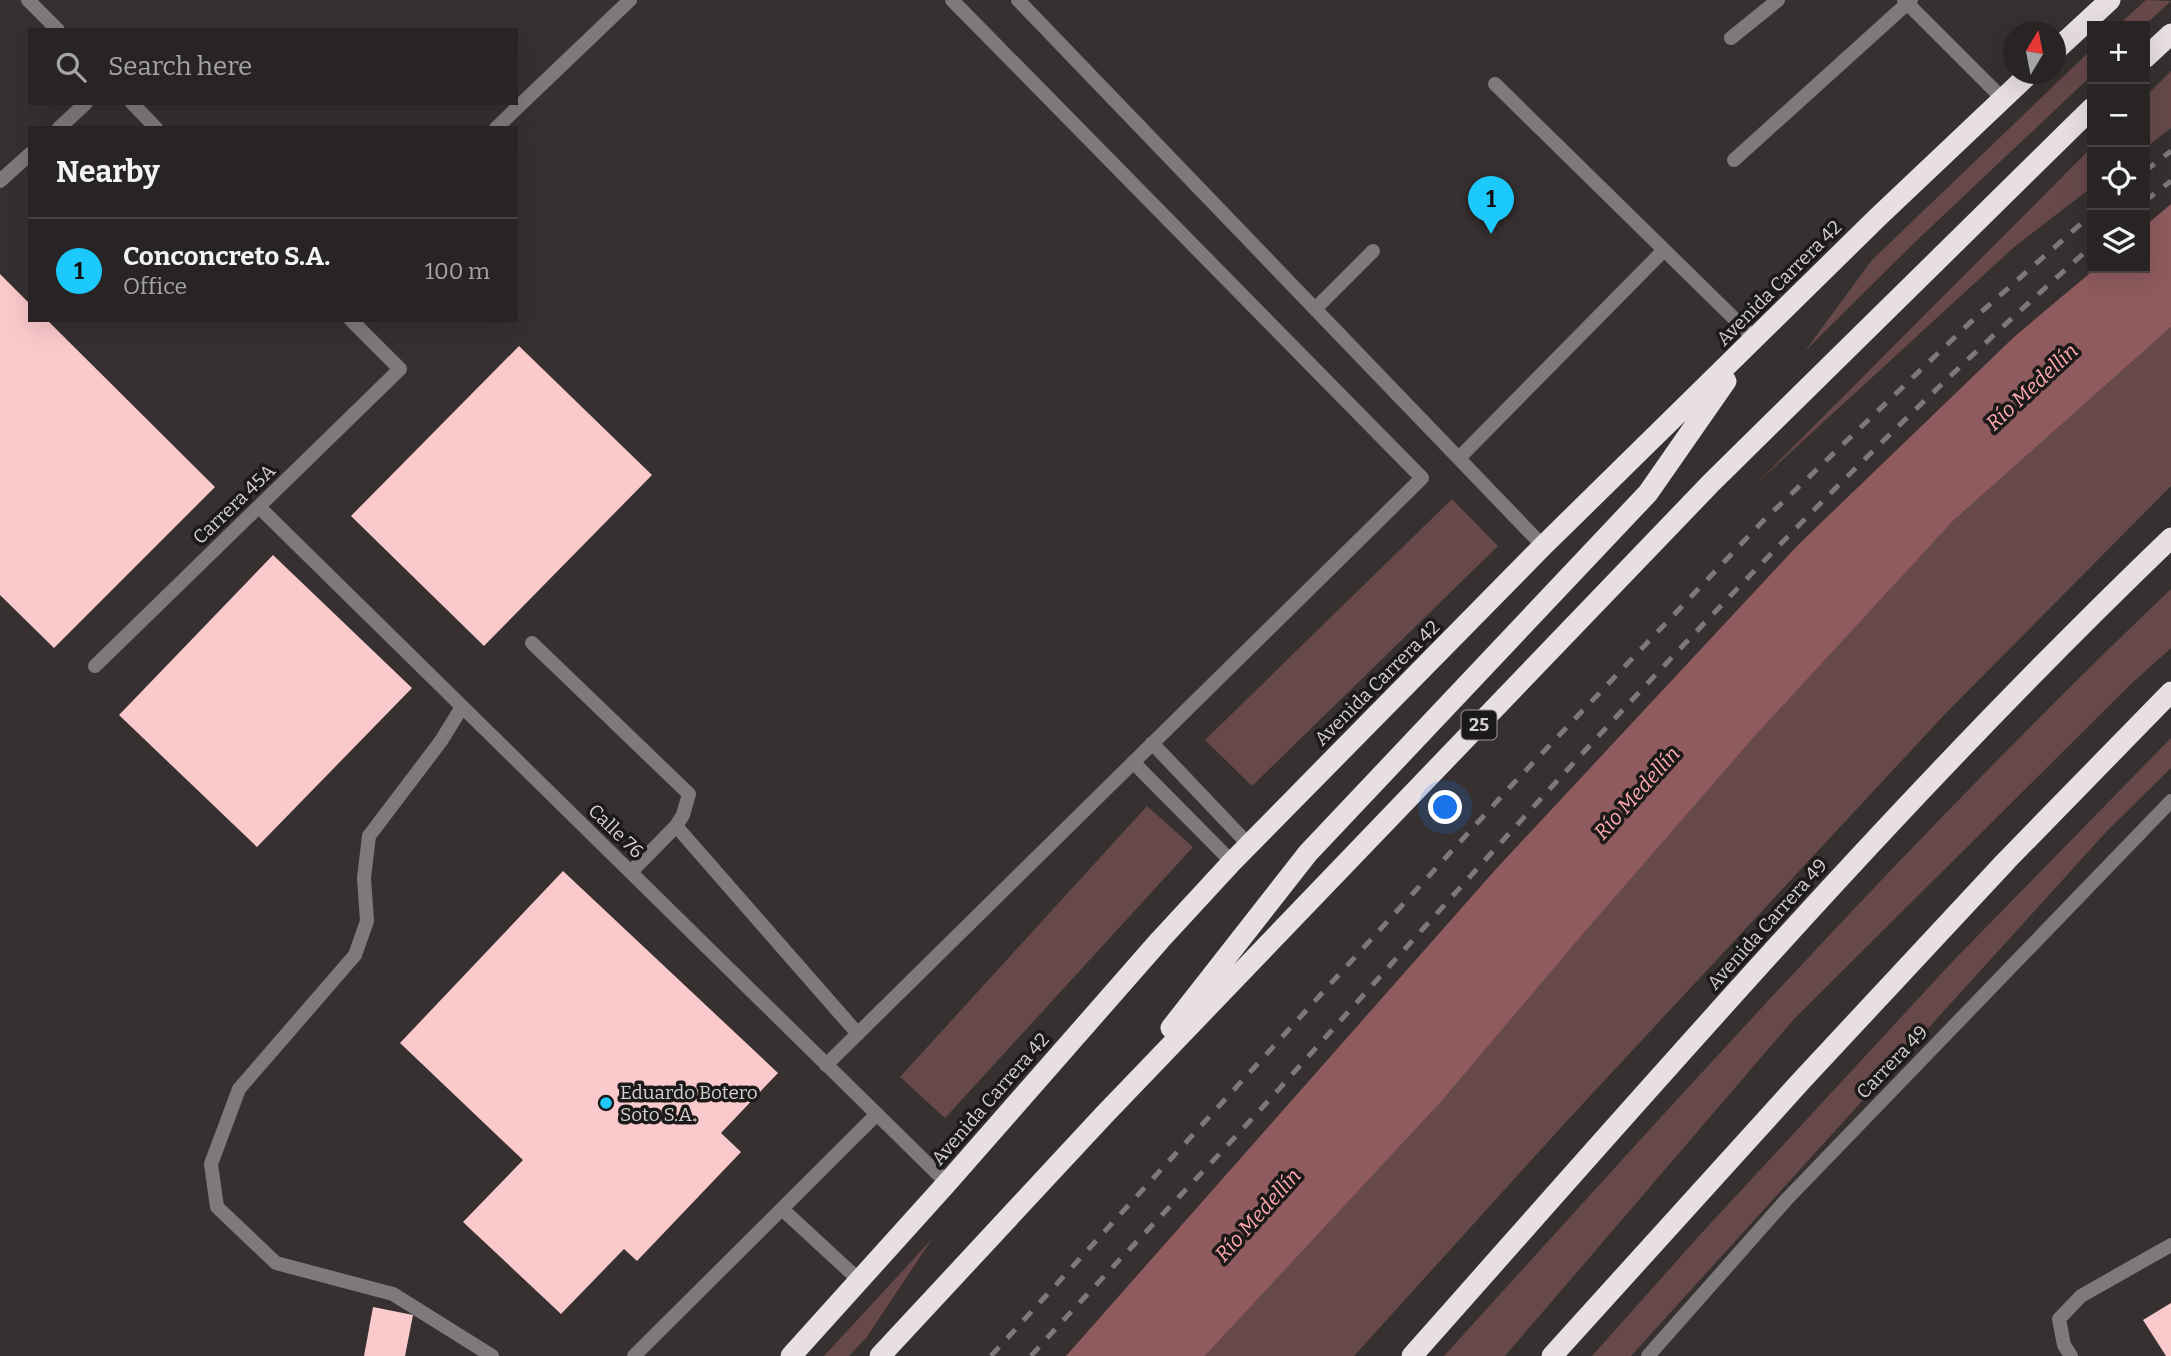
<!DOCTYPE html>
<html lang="en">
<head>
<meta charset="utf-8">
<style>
	:root { --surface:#282424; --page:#302c2c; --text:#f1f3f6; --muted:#a5a4a6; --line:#444141; --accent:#1cc9fc }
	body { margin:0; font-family:Bitter,serif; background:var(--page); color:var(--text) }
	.controls { position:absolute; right:21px; top:21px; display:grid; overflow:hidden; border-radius:0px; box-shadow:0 7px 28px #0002 }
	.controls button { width:63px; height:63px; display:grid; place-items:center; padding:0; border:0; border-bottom:2px solid var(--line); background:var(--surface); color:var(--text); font:35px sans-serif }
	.compass { position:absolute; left:2003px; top:21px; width:63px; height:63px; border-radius:50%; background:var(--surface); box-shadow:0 7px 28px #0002; rotate:10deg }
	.you { position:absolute; left:1446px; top:808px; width:24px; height:24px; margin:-18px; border:5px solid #fff; border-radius:50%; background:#1a73e8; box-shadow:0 0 0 10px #1a73e833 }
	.badge { display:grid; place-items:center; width:46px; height:46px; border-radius:50%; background:var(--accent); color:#111; font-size:23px; font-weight:700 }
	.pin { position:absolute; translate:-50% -58px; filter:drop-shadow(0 2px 4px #0008) }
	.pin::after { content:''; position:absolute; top:37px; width:24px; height:21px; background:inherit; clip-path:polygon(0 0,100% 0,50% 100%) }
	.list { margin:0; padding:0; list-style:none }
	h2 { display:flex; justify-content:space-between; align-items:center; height:91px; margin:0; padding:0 28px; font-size:30px }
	h2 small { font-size:23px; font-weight:400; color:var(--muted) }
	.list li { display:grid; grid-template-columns:46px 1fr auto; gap:21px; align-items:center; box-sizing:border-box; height:105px; padding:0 28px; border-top:2px solid var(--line) }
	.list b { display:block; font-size:26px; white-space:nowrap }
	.list p { margin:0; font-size:23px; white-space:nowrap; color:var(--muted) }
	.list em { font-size:23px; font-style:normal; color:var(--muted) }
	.icon { flex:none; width:38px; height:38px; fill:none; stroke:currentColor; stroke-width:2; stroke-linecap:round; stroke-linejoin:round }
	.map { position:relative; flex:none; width:2171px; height:1356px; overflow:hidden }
	.search { position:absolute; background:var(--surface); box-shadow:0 7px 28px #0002; left:28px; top:28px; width:490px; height:77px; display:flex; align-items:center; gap:18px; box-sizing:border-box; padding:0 24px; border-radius:0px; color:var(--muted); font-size:26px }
	.panel { position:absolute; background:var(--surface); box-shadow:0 7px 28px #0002; left:28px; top:126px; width:490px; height:196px; border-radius:0px }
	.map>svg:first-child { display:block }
	.green { fill:#67494a }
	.water { fill:#8f5b5e }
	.building { fill:#fac9cc }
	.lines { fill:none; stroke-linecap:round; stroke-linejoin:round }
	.lane { stroke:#7e7a7b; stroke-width:14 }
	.street { stroke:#7e7a7b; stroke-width:14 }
	.highway { stroke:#e8dfe0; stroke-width:21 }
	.rail { stroke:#7e7979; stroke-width:5; stroke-dasharray:12 12; stroke-linecap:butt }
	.poi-dot { fill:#1cc9fc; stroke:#1c1919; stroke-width:2.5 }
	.labels { text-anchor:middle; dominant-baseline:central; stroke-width:7; stroke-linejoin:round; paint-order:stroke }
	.shield { fill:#1c1919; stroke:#9d9999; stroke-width:2 }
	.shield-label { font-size:18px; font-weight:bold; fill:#d4d0d0 }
	.street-label { font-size:19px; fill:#d4d0d0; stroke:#1c1919 }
	.poi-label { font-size:19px; fill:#d4d0d0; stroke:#1c1919; text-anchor:start }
	.water-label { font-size:21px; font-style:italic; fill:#feaaaf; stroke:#1c1919 }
</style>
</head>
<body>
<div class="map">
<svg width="2171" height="1356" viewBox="0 0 2171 1356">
	<rect width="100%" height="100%" fill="#363030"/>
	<path class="green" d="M 2146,0 L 2171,1 L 2144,26 L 2117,26 Z
		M 2092,49 L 2092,75 L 1913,244 L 1805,351 L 1872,260 Z
		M 2171,71 L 2171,128 L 2145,148 L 2145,97 Z
		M 2092,147 L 2092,187 L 2013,248 L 1755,485 Z
		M 2171,327 L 2171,486 L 1946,713 L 1565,1123 L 1354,1356 L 1205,1356 L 1440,1103 L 1583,934 L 1754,737 L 1953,521 Z
		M 1452,499 L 1498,546 L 1252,786 L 1205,740 Z
		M 2171,589 L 2171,648 L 2131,684 L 1794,1019 L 1505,1356 L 1444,1356 C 1681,1095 1916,832 2171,589 Z
		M 2171,738 L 2171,768 L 2107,831 L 1631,1356 L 1592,1356 L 1698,1237 L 1953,961 Z
		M 1147,806 L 1193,847 L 945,1118 L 900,1077 Z
		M 932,1239 L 866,1338 L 849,1356 L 824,1356 Z"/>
	<path class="water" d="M 2171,204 L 2171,327 L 1953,521 L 1754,737 L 1583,934 L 1440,1103 L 1205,1356 L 1066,1356 L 1496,869 L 1798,545 L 2014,337 L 2096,268 L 2145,268 L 2145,226 Z"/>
	<path class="building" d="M 0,274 L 30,304 L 30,320 L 47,320 L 215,487 L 54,648 L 0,595 Z
		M 519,346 L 652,475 L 484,646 L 351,516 Z
		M 273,555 L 412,688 L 257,847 L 119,715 Z
		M 563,871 L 778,1073 L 721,1133 L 741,1152 L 637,1261 L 624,1249 L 561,1314 L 463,1222 L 523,1160 L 400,1043 Z
		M 2171,1303 L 2171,1356 L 2166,1356 L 2143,1320 Z
		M 373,1307 L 413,1315 L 405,1356 L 364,1356 Z"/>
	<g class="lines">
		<path class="lane" d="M 1018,0 L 1543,546
			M 1904,0 L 2002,98
			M 1731,38 L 1778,0
			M 1495,84 L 1755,339
			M 1734,160 L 1911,0
			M 1316,308 L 1373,251
			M 1459,458 L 1664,250
			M 532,643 L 689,794 L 683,815 L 676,826 L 631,872
			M 462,707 L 441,741 L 369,836 L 364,878 L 367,921 L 355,955 L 239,1089 L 211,1164 L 217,1207 L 276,1263 L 393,1294 L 492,1356
			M 1152,743 L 1249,845
			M 1133,762 L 1232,862
			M 676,826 L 858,1034
			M 826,1065 L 1422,478 L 952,0
			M 782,1209 L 859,1280
			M 634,1356 L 877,1114
			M 2071,1356 L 2064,1345 L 2059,1319 L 2081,1296 L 2171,1245"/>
		<path class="street" d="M 28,0 L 58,30
			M 132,103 L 156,128
			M 59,128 L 86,103
			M 496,128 L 630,0
			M 0,181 L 30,154
			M 259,507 L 947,1183
			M 95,666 L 400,369 L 351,320
			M 1648,1356 L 1786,1200 L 2171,801"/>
		<path class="highway" d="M 2056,50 L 2110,0
			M 2145,58 L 2171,34
			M 1171,1028 L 1308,853 L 1648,493 L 1726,381
			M 791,1356 L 947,1183 L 1160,940 L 1232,862 L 1543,546 L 1878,217 L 2029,74
			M 880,1356 L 1104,1115 L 1711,483 L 2092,108
			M 1412,1356 C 1659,1078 1902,796 2171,538
			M 1552,1356 L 1802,1080 L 2007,860 L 2171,692"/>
		<path class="rail" d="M 2145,171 L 2171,151
			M 2145,201 L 2171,181
			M 991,1356 L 1511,786 L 1763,521 L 1979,314 L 2092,214
			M 1031,1356 C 1115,1262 1204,1173 1288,1079 C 1546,792 1802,502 2092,246"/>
	</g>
	<circle class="poi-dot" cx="606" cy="1103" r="7"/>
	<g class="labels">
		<rect class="shield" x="1461.5" y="710.5" width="35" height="29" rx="5"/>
		<g class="shield-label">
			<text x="1479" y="725">25</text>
		</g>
		<g class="street-label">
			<text transform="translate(1779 283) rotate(-45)">Avenida Carrera 42</text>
			<text transform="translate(234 504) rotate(-44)">Carrera 45A</text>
			<text transform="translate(1377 683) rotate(-45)">Avenida Carrera 42</text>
			<text transform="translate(616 831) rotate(44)">Calle 76</text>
			<text transform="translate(1767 924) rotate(-48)">Avenida Carrera 49</text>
			<text transform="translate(1892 1062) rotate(-46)">Carrera 49</text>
			<text transform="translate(990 1099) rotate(-49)">Avenida Carrera 42</text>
		</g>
		<g class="poi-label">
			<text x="620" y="1092">Eduardo Botero<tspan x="620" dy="22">Soto S.A.</tspan></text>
		</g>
		<g class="water-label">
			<text transform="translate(2032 387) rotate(-43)">Río Medellín</text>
			<text transform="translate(1637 793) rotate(-48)">Río Medellín</text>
			<text transform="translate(1258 1215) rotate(-48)">Río Medellín</text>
		</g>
	</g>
</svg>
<div class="controls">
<button>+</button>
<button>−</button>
<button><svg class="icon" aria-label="locate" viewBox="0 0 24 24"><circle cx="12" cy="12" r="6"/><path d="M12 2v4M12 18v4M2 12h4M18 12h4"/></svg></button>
<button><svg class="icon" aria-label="layers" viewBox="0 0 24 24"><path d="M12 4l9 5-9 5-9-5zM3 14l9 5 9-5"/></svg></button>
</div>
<svg class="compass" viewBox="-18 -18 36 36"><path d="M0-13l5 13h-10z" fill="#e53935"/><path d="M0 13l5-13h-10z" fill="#a5a4a6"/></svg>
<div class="you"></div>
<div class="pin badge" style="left:1491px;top:234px">1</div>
<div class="search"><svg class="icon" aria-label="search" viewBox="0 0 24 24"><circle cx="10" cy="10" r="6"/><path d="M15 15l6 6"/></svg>Search here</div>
<section class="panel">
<h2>Nearby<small></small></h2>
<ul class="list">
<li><span class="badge">1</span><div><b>Conconcreto S.A.</b><p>Office</p></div><em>100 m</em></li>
</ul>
</section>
</div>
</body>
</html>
